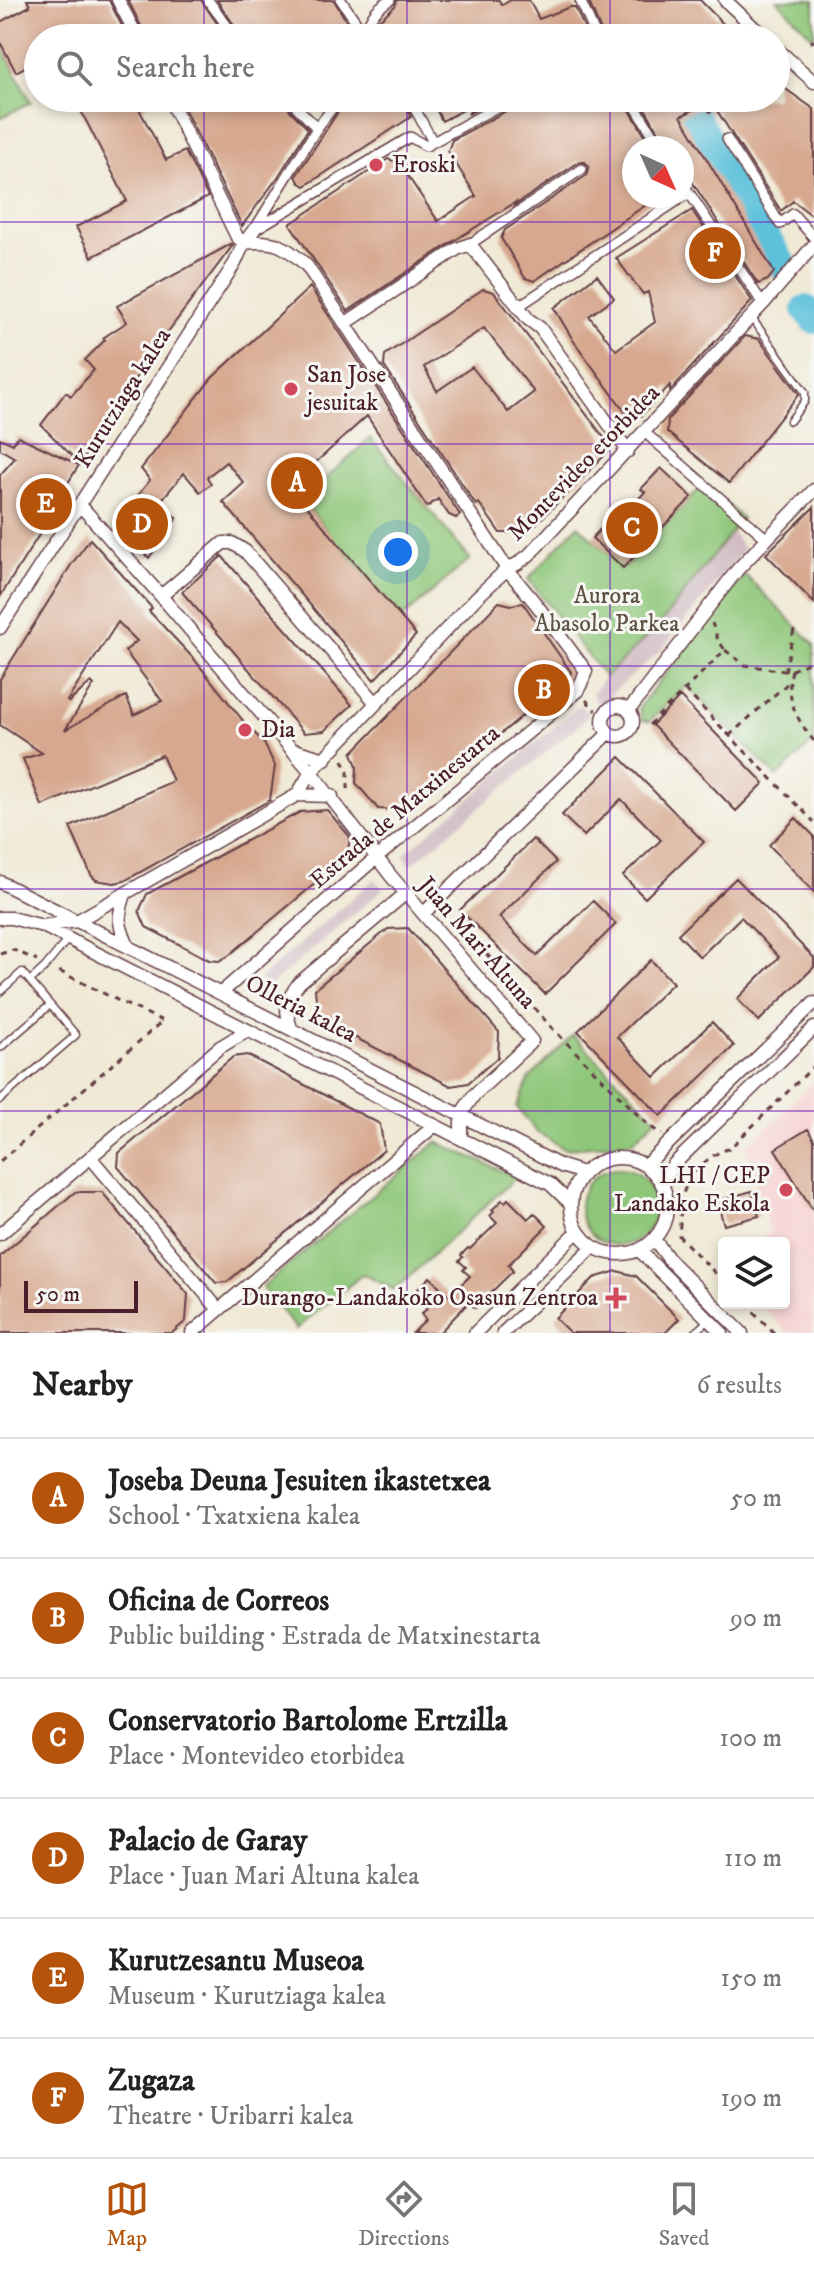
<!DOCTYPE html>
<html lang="en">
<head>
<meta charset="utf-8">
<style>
	:root { --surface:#fff; --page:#f2f2f2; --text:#222; --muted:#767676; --line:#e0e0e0; --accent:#b45309 }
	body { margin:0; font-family:"IM FELL DW Pica",serif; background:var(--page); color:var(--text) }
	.controls { position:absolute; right:24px; bottom:24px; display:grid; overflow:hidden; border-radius:8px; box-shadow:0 4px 12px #0003 }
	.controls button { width:72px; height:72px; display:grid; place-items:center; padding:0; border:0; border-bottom:2px solid var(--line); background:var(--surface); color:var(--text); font:40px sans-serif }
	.compass { position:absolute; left:622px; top:136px; width:72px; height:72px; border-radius:50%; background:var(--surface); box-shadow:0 4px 12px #0003; rotate:135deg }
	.scale { position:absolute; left:24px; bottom:20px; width:114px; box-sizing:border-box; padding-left:8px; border:4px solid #4a1f2b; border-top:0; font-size:22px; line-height:28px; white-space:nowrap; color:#4a1f2b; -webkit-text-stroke:6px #f6f6f2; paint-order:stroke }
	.you { position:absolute; left:398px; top:552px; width:28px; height:28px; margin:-20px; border:6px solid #fff; border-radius:50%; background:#1a73e8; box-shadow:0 0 0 12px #1a73e833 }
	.badge { display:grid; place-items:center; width:52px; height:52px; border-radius:50%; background:var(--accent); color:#fff; font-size:26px; font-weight:700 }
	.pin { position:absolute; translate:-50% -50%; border:4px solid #fff; box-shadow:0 2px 8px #0006 }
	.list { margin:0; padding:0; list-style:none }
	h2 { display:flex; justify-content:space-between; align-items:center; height:104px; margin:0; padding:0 32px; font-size:34px }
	h2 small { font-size:26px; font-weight:400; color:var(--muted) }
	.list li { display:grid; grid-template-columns:52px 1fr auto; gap:24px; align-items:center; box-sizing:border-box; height:120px; padding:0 32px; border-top:2px solid var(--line) }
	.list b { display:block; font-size:30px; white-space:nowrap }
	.list p { margin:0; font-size:26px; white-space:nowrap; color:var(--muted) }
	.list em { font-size:26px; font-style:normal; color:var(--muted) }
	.icon { flex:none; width:44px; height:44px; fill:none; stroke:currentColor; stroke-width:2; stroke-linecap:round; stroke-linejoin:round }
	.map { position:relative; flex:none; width:814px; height:1333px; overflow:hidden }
	.search { position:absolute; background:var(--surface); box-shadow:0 4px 12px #0003; left:24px; right:24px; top:24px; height:88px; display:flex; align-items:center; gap:20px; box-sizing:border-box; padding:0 28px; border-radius:44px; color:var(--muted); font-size:30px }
	.sheet { height:824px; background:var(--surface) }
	nav { display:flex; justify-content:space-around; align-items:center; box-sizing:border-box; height:112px; border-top:2px solid var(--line); background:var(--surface); font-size:22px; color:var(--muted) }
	nav a { display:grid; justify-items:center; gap:4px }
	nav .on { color:var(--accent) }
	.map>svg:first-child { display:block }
	.built { fill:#f7cfd0 }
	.industrial { fill:#d2bdc5 }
	.green { fill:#8fc77a; stroke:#6c7352; stroke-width:2 }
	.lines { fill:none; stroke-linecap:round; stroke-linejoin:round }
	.river { stroke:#5dc1db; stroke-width:28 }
	.building { fill:#d7a88f; fill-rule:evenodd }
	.service-casing { stroke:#633d44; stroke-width:9 }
	.pedestrian-casing { stroke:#633d44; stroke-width:12 }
	.minor-casing { stroke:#633d44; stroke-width:15 }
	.path { stroke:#633d44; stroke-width:3; stroke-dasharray:6 6; stroke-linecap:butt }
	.service { stroke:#fff; stroke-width:6 }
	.pedestrian { stroke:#fff; stroke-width:9 }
	.minor { stroke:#fff; stroke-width:12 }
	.grid { fill:none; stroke:#7b2cbf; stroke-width:2; stroke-opacity:0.55 }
	.poi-dot { fill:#d1495b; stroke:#f6f6f2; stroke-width:3 }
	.labels { text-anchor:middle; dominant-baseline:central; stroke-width:6; stroke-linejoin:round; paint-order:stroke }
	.poi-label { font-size:24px; fill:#4a1f2b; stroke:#f6f6f2; text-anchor:start }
	.street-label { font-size:24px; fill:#4a1f2b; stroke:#f6f6f2 }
	.park-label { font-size:24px; fill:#5f5143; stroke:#f6f6f2 }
</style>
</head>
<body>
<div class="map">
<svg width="814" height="1333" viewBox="0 0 814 1333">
	<rect width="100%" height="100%" fill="#f6f6f2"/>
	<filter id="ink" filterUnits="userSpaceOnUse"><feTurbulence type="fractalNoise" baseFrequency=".0125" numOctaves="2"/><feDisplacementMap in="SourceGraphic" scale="16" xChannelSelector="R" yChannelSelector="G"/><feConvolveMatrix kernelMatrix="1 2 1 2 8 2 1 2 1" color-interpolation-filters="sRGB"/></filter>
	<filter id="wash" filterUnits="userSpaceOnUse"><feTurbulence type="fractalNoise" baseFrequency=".006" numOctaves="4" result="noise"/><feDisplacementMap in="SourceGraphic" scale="32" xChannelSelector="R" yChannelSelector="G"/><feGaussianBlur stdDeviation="1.8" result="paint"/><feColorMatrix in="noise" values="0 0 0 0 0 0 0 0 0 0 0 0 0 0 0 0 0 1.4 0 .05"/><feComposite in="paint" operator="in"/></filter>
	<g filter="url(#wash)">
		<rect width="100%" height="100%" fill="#f0e9d5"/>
		<path class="built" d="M 814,1081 L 814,1333 L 788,1333 L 759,1303 L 784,1303 L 784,1243 L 751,1243 L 770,1233 L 746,1147 Z"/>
		<path class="industrial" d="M 732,532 L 744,549 L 661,650 L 599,705 L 592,694 L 605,677 L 659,625 Z
			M 580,705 L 589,716 L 411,865 L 403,855 Z
			M 374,879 L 383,889 L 267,988 L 260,979 Z"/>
		<path class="green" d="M 777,0 L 814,0 L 814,38 Z
			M 2,47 L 31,102 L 0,118 L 0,48 Z
			M 370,438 L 470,559 L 401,619 L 302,500 Z
			M 704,484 L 742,518 L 659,625 L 605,677 L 528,579 L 578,525 L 624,568 Z
			M 745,575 L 814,644 L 814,741 L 777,777 L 687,686 L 649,722 L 642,720 L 639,707 Z
			M 573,1035 L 656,1119 L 633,1141 L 565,1149 L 537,1132 L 517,1107 L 529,1079 Z
			M 437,1142 L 516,1177 L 395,1290 L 363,1274 L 296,1329 L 262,1287 Z
			M580 1207a38 38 0 1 1 76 0a38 38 0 1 1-76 0Z"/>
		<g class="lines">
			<path class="river" d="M 684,98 L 784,267
				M 806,309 L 814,320"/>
		</g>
		<g id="blocks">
			<path class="building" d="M 27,0 L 109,0 L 128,38 L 38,38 L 38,60 L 16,72 L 0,42 L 0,22 L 30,6 Z
				M 128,0 L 201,0 L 227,38 L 147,38 Z
				M 217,0 L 334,0 L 356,38 L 243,38 Z
				M 397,0 L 499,0 L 502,5 L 511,0 L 529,0 L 539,19 L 570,7 L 575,7 L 589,38 L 376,38 L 376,27 L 379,20 L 395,6 Z
				M 588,0 L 700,0 L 737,38 L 604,38 Z
				M 776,79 L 787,90 L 814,109 L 814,217 L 793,201 L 781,211 L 716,109 L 710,112 L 705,104 L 681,116 L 774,272 L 768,280 L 758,284 L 682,166 L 682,148 L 668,148 L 639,98 L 776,98 Z
				M 96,98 L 160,98 L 139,109 L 166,160 L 185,151 L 208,197 L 92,257 L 76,227 L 127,201 L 79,107 Z
				M 179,98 L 281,98 L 283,103 L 308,129 L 278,177 L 242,226 Z
				M 347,98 L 402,98 L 411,117 L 305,186 L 299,182 L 296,176 Z
				M 418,98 L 497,98 L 468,114 L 475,104 L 442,121 L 433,103 L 423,109 Z
				M 520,98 L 623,98 L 652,148 L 634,148 L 634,196 L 659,196 L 534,281 L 525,278 L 501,238 L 505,230 L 587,175 L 589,166 L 585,162 L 579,162 L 515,205 L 516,202 L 452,242 L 348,311 L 290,224 L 388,159 L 399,163 L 438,221 L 476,196 L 448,151 L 452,140 L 517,105 Z
				M 692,210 L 752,301 L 670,391 L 670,385 L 641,416 L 629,417 L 573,340 L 554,308 L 597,275 L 614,298 L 589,316 L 616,350 L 655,322 L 648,292 L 643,294 L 616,258 Z
				M 231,244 L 233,245 L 149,357 L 80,464 L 41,425 L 66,392 L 71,396 L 94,370 L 85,360 L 105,340 L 103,338 L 127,322 L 117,306 Z
				M 310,287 L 460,515 L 456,518 L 449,515 L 438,499 L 427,507 L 367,416 L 304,473 L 308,477 L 293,490 L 416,635 L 374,680 L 223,502 L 244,483 L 226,462 L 207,477 L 211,484 L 200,492 L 184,473 L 158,504 L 177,518 L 149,558 L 123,530 L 113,527 L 150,480 L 141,469 L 212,378 Z
				M 483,289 L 494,292 L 605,439 L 608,452 L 527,533 L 500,533 L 479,503 L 476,505 L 384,366 L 385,355 ZM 484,328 L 534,392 L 508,412 L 472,367 L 437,391 L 424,367 Z
				M 745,336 L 759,339 L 799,394 L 729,483 L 667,432 L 668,419 Z
				M 18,436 L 79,465 L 58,499 L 42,530 L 0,597 L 0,475 L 15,458 L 0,449 L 0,438 L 13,444 Z
				M 661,468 L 692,497 L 623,568 L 592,538 L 616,513 L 620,518 L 645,492 L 641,489 Z
				M 814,507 L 814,603 L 766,554 Z
				M 90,539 L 152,608 L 149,611 L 194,659 L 245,723 L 264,743 L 275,766 L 270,800 L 124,881 L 114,883 L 96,880 L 91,875 L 70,827 L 173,781 L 162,755 L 42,806 L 23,759 L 42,753 L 0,725 L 0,679 L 71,565 ZM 118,622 L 137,641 L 125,651 L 162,701 L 134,715 L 126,696 L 65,730 L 94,685 L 91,682 L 69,702 L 67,701 Z
				M 222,556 L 352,705 L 324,731 L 304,733 L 182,592 Z
				M 499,602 L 511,605 L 523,603 L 571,672 L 568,678 L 498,736 L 495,732 L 402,810 L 378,809 L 356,783 L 357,766 L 352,753 Z
				M 680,697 L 764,783 L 736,811 L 652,725 Z
				M 620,757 L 704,842 L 645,898 L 623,876 L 661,840 L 621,799 L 584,836 L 562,815 Z
				M 327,810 L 350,837 L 347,857 L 227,957 L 219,961 L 209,960 L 146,927 L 139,911 L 147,894 L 300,812 Z
				M 796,818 L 814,836 L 814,892 L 769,845 Z
				M 533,839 L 556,862 L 499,917 L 537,956 L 593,901 L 616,924 L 545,994 L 460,910 Z
				M 736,878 L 814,958 L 814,967 L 759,1021 L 737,999 L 779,957 L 741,917 L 700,957 L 678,934 Z
				M 408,928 L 499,1032 L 498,1057 L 468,1083 L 451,1086 L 318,1019 L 315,989 L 388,929 Z
				M 651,960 L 673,983 L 617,1037 L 655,1077 L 712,1022 L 734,1046 L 661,1116 L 578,1031 Z
				M 247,1055 L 380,1124 L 384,1150 L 227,1282 L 216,1283 L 118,1167 L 119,1153 L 233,1057 Z
				M 808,1129 L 814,1140 L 814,1212 L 775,1149 Z
				M 752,1191 L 759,1216 L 724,1225 L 717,1201 Z
				M 75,1192 L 102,1192 L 188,1294 L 186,1321 L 172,1333 L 0,1333 L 0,1256 Z
				M 508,1199 L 528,1219 L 534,1213 L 547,1226 L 508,1265 L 513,1271 L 475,1308 L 469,1302 L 439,1333 L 413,1333 L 426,1320 L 421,1314 L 427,1309 L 419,1301 L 421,1299 L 415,1292 L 430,1277 L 449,1296 L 470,1276 L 463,1270 L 466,1267 L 459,1261 L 463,1257 L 461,1255 L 468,1248 L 470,1249 L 497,1223 L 490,1216 L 494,1212 L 492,1210 L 502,1200 L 505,1202 Z
				M 617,1271 L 636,1276 L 679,1319 L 665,1333 L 570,1333 L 555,1318 L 594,1278 Z"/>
		</g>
	</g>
	<g filter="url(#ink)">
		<use href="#blocks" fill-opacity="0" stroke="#633d44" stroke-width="2"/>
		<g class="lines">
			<defs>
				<path id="service" d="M 751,317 L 805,392 L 805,401 L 790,421
					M 30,981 L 45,967 L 68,939
					M 0,992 L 22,972 L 76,1035 L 0,1100
					M 0,1048 L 50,1005
					M 695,1333 L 708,1320"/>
				<path id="pedestrian" d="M 208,0 L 236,38
					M 341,0 L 365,35
					M 580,0 L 597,38
					M 364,38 C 369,19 373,10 390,0
					M 288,98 L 317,128
					M 409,98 L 433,142
					M 630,98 L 661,148
					M 727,139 L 780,224 L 793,214 L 814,238
					M 682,182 L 763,304
					M 256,227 L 317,128 L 340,98
					M 254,230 L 410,137 L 426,146 L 513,98
					M 470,244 L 582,169
					M 519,306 L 689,193
					M 650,437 L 767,539"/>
				<path id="minor" d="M 118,0 L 138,38
					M 725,0 L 765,38
					M 776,48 L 814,82
					M 169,98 L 237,237 L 244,243 C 274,239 285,245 307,266 L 507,569 L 536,604 L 586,671 L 578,691 L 363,869 L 221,993
					M 346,323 L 457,249 L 470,244 L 528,319 L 540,328 L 628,451
					M 80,505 L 161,596 L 311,772 L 391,876 L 532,1041 L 474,1095 L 461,1114 L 461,1138
					M 161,596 L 223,543 L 232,543 L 245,551 L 376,703
					M 0,628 L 235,263 L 244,243 L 254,230
					M603 721a15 15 0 1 1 30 0a15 15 0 1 1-30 0Z
					M 629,710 L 738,569 L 814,490
					M 291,749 L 325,759
					M 297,795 L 332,796
					M 0,882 L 561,1166 L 583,1173
					M 125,894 C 117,918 118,923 128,946
					M 424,913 L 609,733
					M 0,918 L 11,918 L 43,926 L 550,1184 L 571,1204
					M 43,926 L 77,921 L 297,795 L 311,772 L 477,597 L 507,569 L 517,564 L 529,555 L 763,304 L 814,245
					M 291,1028 C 284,1008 286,1000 299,983 L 405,894
					M571 1206a48 48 0 1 1 96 0a48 48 0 1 1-96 0Z
					M 91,1158 L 219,1310
					M 646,1165 L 814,1003
					M 663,1185 L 673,1165 L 814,1028
					M 0,1234 L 220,1047 L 247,1031
					M 654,1239 L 671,1262 L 742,1333
					M 639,1250 L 722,1333
					M 192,1333 L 434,1126
					M 475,1333 L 578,1231
					M 503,1333 L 593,1247"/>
			</defs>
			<use href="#service" class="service-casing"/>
			<use href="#pedestrian" class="pedestrian-casing"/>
			<use href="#minor" class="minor-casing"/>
			<path class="path" d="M 810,42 L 814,41
				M 725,650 L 745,665 L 785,671 L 792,670 L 814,660
				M 792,670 C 785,698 796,719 814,741
				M 785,671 L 795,625
				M 685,690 L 814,822
				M 586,700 L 596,711
				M 649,725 L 725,650 L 718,640 L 712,623
				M 729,736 L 790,681
				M 343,760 L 348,772 L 348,795
				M 445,910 L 460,924 L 551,1027 L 649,1126 L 662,1134
				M 0,954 L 13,950 L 37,960
				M 0,1161 L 163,1021 L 123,1003 L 55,969
				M 724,1282 L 679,1236 C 681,1222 679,1204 684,1191 C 690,1174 711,1152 729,1149 L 814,1066
				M 745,1303 L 774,1333"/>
			<use href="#service" class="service"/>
			<use href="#pedestrian" class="pedestrian"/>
			<use href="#minor" class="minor"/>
		</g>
	</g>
	<path class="grid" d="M 204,0 L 204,38M 407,0 L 407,38M 610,0 L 610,38M 204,98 L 204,1333M 407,98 L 407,1333M 610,98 L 610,1333M 0,222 L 814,222M 0,444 L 814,444M 0,666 L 814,666M 0,889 L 814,889M 0,1111 L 814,1111"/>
	<g class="poi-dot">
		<circle cx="376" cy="165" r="8"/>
		<circle cx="291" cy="389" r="8"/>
		<circle cx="245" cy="730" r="8"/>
		<circle cx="786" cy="1190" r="8"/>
		<path d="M612 1286h8v8h8v8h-8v8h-8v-8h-8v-8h8z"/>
	</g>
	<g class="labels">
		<g class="poi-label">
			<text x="392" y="165">Eroski</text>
			<text x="307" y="375">San Jose<tspan x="307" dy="28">jesuitak</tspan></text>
			<text x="261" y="730">Dia</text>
			<text x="770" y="1176" text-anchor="end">LHI / CEP<tspan x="770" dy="28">Landako Eskola</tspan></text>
			<text x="598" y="1298" text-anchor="end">Durango-Landakoko Osasun Zentroa</text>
		</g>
		<g class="street-label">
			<text transform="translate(123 398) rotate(-58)">Kurutziaga kalea</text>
			<text transform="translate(584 463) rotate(-46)">Montevideo etorbidea</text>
			<text transform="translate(405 807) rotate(-40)">Estrada de Matxinestarta</text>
			<text transform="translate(477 943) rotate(49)">Juan Mari Altuna</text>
			<text transform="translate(301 1009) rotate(27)">Olleria kalea</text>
		</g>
		<g class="park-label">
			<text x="607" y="596">Aurora<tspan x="607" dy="28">Abasolo Parkea</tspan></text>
		</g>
	</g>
</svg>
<div class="controls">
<button><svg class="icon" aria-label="layers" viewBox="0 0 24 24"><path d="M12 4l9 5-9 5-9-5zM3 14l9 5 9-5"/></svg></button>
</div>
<svg class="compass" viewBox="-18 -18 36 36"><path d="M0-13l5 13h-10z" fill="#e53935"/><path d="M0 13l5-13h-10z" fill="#767676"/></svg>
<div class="scale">50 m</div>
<div class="you"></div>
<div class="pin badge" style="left:297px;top:483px">A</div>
<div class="pin badge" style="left:544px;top:690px">B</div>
<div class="pin badge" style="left:632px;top:528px">C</div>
<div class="pin badge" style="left:142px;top:524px">D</div>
<div class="pin badge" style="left:46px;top:504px">E</div>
<div class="pin badge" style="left:715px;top:253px">F</div>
<div class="search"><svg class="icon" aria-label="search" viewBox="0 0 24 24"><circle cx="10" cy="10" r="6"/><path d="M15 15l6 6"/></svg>Search here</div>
</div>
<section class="sheet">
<h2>Nearby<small>6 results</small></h2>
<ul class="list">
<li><span class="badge">A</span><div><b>Joseba Deuna Jesuiten ikastetxea</b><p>School · Txatxiena kalea</p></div><em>50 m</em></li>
<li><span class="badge">B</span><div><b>Oficina de Correos</b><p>Public building · Estrada de Matxinestarta</p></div><em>90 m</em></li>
<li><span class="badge">C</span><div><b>Conservatorio Bartolome Ertzilla</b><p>Place · Montevideo etorbidea</p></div><em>100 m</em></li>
<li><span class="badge">D</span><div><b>Palacio de Garay</b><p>Place · Juan Mari Altuna kalea</p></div><em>110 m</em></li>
<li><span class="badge">E</span><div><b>Kurutzesantu Museoa</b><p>Museum · Kurutziaga kalea</p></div><em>150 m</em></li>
<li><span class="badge">F</span><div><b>Zugaza</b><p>Theatre · Uribarri kalea</p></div><em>190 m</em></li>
</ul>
</section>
<nav>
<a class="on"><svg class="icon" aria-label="map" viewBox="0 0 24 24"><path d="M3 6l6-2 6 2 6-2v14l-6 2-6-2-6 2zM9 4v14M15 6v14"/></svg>Map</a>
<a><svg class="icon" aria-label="directions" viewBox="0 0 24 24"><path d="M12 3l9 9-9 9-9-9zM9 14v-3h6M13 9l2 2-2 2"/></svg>Directions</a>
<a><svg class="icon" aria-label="saved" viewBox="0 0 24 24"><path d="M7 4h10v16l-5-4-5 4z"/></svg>Saved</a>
</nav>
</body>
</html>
